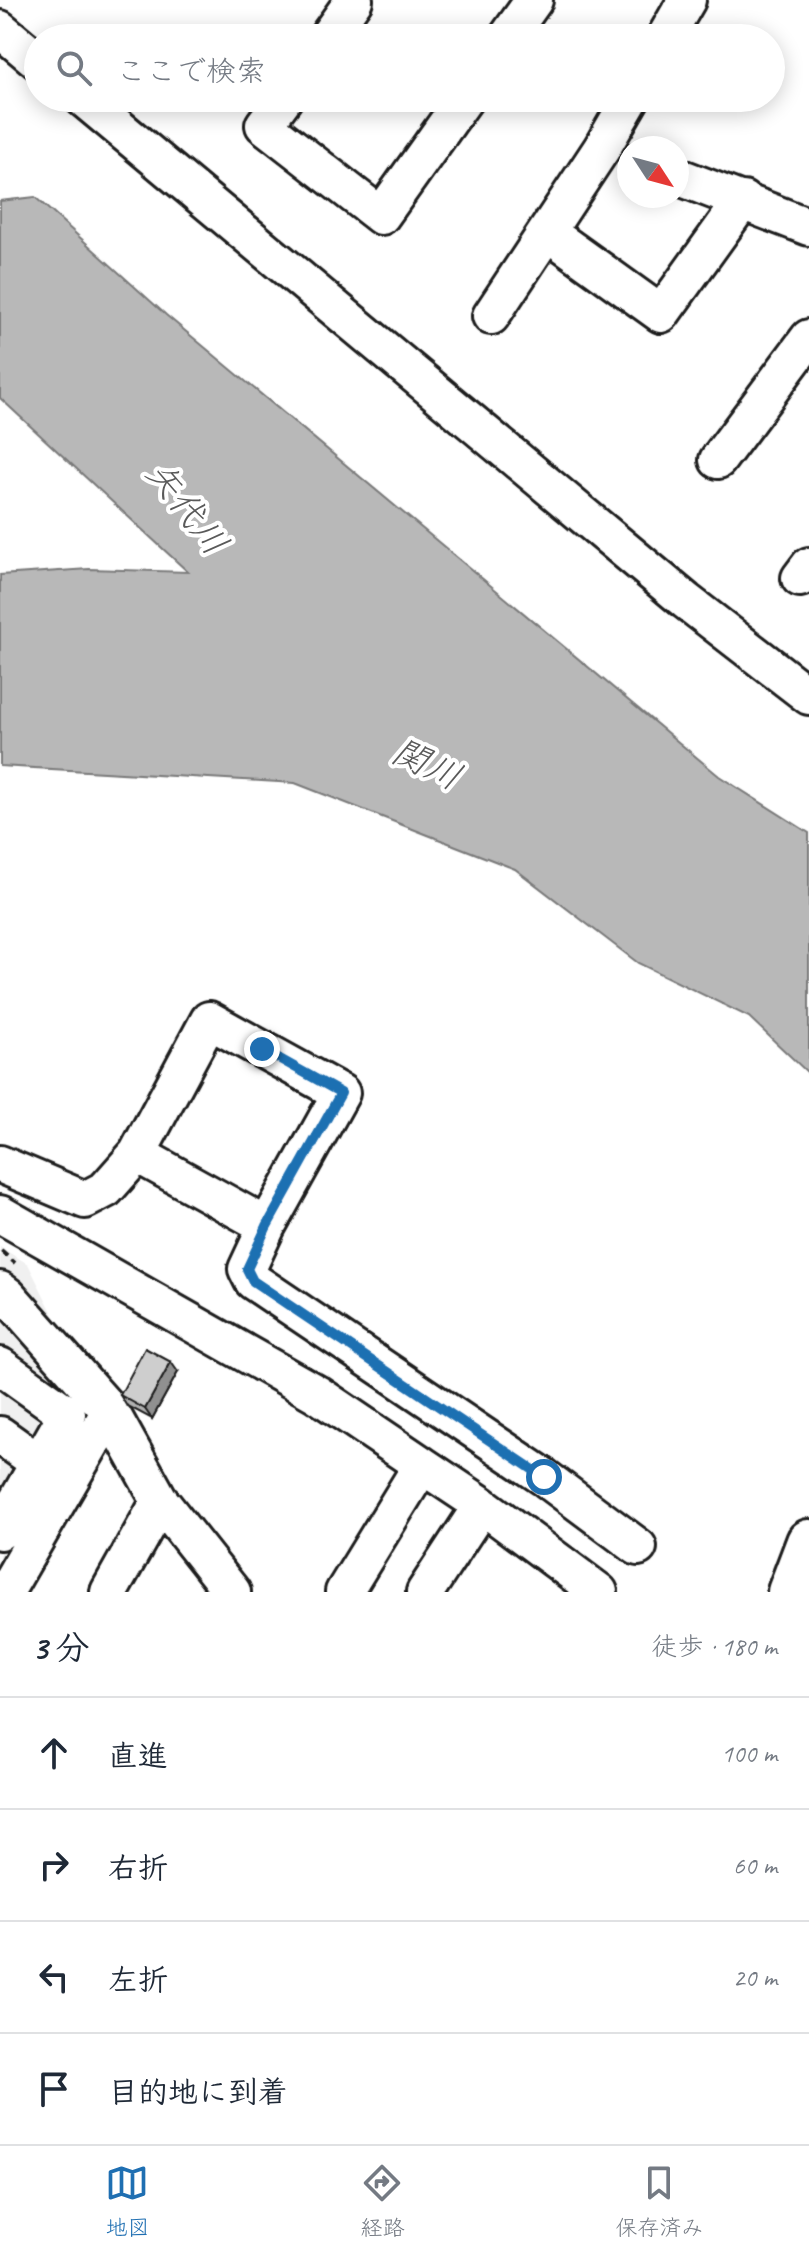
<!DOCTYPE html>
<html lang="ja">
<head>
<meta charset="utf-8">
<style>
	:root { --surface:#fff; --page:#f6f6f7; --text:#1f2937; --muted:#747a83; --line:#e0e1e3; --accent:#1f6fb2 }
	body { margin:0; font-family:Caveat,"Klee One",sans-serif; background:var(--page); color:var(--text) }
	.compass { position:absolute; left:617px; top:136px; width:72px; height:72px; border-radius:50%; background:var(--surface); box-shadow:0 4px 20px #0003; rotate:126deg }
	.stop { position:absolute; width:24px; height:24px; margin:-18px; border:6px solid #1f6fb2; border-radius:50%; background:#fff }
	.stop.end { background:#1f6fb2; border-color:#fff; box-shadow:0 2px 8px #0008 }
	.list { margin:0; padding:0; list-style:none }
	h2 { display:flex; justify-content:space-between; align-items:center; height:104px; margin:0; padding:0 32px; font-size:34px }
	h2 small { font-size:26px; font-weight:400; color:var(--muted) }
	.list li { display:grid; grid-template-columns:52px 1fr auto; gap:24px; align-items:center; box-sizing:border-box; height:112px; padding:0 32px; border-top:2px solid var(--line) }
	.list b { display:block; font-size:30px; white-space:nowrap }
	.list em { font-size:26px; font-style:normal; color:var(--muted) }
	.icon { flex:none; width:44px; height:44px; fill:none; stroke:currentColor; stroke-width:2; stroke-linecap:round; stroke-linejoin:round }
	.map { position:relative; flex:none; width:809px; height:1592px; overflow:hidden }
	.search { position:absolute; background:var(--surface); box-shadow:0 4px 20px #0003; left:24px; right:24px; top:24px; height:88px; display:flex; align-items:center; gap:20px; box-sizing:border-box; padding:0 28px; border-radius:44px; color:var(--muted); font-size:30px }
	.sheet { height:552px; background:var(--surface) }
	nav { display:flex; justify-content:space-around; align-items:center; box-sizing:border-box; height:112px; border-top:2px solid var(--line); background:var(--surface); font-size:22px; color:var(--muted) }
	nav a { display:grid; justify-items:center; gap:4px }
	nav .on { color:var(--accent) }
	.map>svg:first-child { display:block }
	.built { fill:#f0f0f0 }
	.water { fill:#b8b8b8; stroke:#7a7a7a; stroke-width:2 }
	.lines { fill:none; stroke-linecap:round; stroke-linejoin:round }
	.minor-casing { stroke:#1c1c1c; stroke-width:42 }
	.major-casing { stroke:#1c1c1c; stroke-width:50 }
	.path { stroke:#1c1c1c; stroke-width:4; stroke-dasharray:8 6; stroke-linecap:butt }
	.minor { stroke:#fff; stroke-width:36 }
	.major { stroke:#fff; stroke-width:44 }
	.wall { fill:#b1b1b1; stroke:#1c1c1c; stroke-width:2 }
	.shaded-wall { fill:#909090; stroke:#1c1c1c; stroke-width:2 }
	.building { fill:#cecece; stroke:#1c1c1c; stroke-width:2 }
	.route { stroke:#1f6fb2; stroke-width:10 }
	.labels { text-anchor:middle; dominant-baseline:central; stroke-width:8; stroke-linejoin:round; paint-order:stroke }
	.water-label { font-size:36px; font-style:italic; fill:#5a5a5a; stroke:#fff }
</style>
</head>
<body>
<div class="map">
<svg width="809" height="1592" viewBox="0 0 809 1592">
	<rect width="100%" height="100%" fill="#fff"/>
	<filter id="ink" filterUnits="userSpaceOnUse"><feTurbulence type="fractalNoise" baseFrequency=".0125" numOctaves="2"/><feDisplacementMap in="SourceGraphic" scale="16" xChannelSelector="R" yChannelSelector="G"/><feConvolveMatrix kernelMatrix="1 2 1 2 8 2 1 2 1" color-interpolation-filters="sRGB"/></filter>
	<g filter="url(#ink)">
		<path class="built" d="M 0,1247 L 28,1264 L 101,1410 L 0,1576 Z"/>
		<path class="water" d="M 35,197 L 166,315 L 719,776 L 809,833 L 809,1074 L 749,1017 L 638,963 L 515,869 L 295,783 L 0,766 L 0,575 L 89,569 L 188,572 L 0,398 L 0,201 Z"/>
		<g class="lines">
			<defs>
				<path id="minor" d="M 0,29 L 38,61
					M 327,38 L 354,0
					M 507,38 L 534,0
					M 665,38 L 687,0
					M 83,98 L 686,601 L 809,696
					M 284,98 L 264,125 L 381,216 L 465,98
					M 677,176 L 809,227
					M 547,232 L 661,314 L 743,200
					M 491,316 L 602,148 L 631,98
					M 718,460 L 809,338
					M 800,578 L 809,566
					M 0,1164 L 85,1200 L 106,1189 L 137,1154 L 209,1020 L 341,1093 L 267,1226 L 137,1154
					M 0,1214 L 317,1394 L 422,1465
					M 267,1226 L 247,1269 L 253,1281 L 544,1477 L 638,1547
					M 0,1290 L 8,1296 L 110,1411 L 160,1501 L 232,1592
					M 0,1366 L 67,1414 L 0,1531
					M 0,1435 L 39,1463
					M 5,1592 L 110,1411
					M 109,1592 L 160,1501
					M 344,1592 L 422,1465 L 482,1505
					M 425,1592 L 482,1505 L 599,1592"/>
				<path id="major" d="M 790,1592 L 809,1542"/>
			</defs>
			<use href="#minor" class="minor-casing"/>
			<use href="#major" class="major-casing"/>
			<path class="path" d="M 1,1251 L 15,1263"/>
			<use href="#minor" class="minor"/>
			<use href="#major" class="major"/>
		</g>
		<path class="wall" d="M 178,1372 L 152,1419 L 126,1405 L 120,1395 Z"/>
		<path class="shaded-wall" d="M 171,1362 L 178,1372 L 152,1419 L 145,1409 Z"/>
		<path class="building" d="M 145,1348 L 171,1362 L 145,1409 L 120,1395 Z"/>
	</g>
	<g class="lines" filter="url(#ink)">
		<path class="route" d="M 262,1049 L 341,1093 L 267,1226 L 247,1269 L 253,1281 L 544,1477"/>
	</g>
	<g class="labels">
		<g class="water-label">
			<text transform="translate(187 508) rotate(52)">矢代川</text>
			<text transform="translate(427 764) rotate(26)">関川</text>
		</g>
	</g>
</svg>
<svg class="compass" viewBox="-18 -18 36 36"><path d="M0-13l5 13h-10z" fill="#e53935"/><path d="M0 13l5-13h-10z" fill="#747a83"/></svg>
<div class="stop" style="left:544px;top:1477px"></div>
<div class="stop end" style="left:262px;top:1049px"></div>
<div class="search"><svg class="icon" aria-label="search" viewBox="0 0 24 24"><circle cx="10" cy="10" r="6"/><path d="M15 15l6 6"/></svg>ここで検索</div>
</div>
<section class="sheet">
<h2>3 分<small>徒歩 · 180 m</small></h2>
<ul class="list">
<li><svg class="icon" aria-label="ahead" viewBox="0 0 24 24"><path d="M12 20V5M6 11l6-6 6 6"/></svg><div><b>直進</b></div><em>100 m</em></li>
<li><svg class="icon" aria-label="right" viewBox="0 0 24 24"><path d="M7 20v-9h11M14 6l5 5-5 5"/></svg><div><b>右折</b></div><em>60 m</em></li>
<li><svg class="icon" aria-label="left" viewBox="0 0 24 24"><path d="M17 20v-9H6M10 6l-5 5 5 5"/></svg><div><b>左折</b></div><em>20 m</em></li>
<li><svg class="icon" aria-label="arrive" viewBox="0 0 24 24"><path d="M6 21V4h12l-3 4 3 4H6"/></svg><div><b>目的地に到着</b></div></li>
</ul>
</section>
<nav>
<a class="on"><svg class="icon" aria-label="map" viewBox="0 0 24 24"><path d="M3 6l6-2 6 2 6-2v14l-6 2-6-2-6 2zM9 4v14M15 6v14"/></svg>地図</a>
<a><svg class="icon" aria-label="directions" viewBox="0 0 24 24"><path d="M12 3l9 9-9 9-9-9zM9 14v-3h6M13 9l2 2-2 2"/></svg>経路</a>
<a><svg class="icon" aria-label="saved" viewBox="0 0 24 24"><path d="M7 4h10v16l-5-4-5 4z"/></svg>保存済み</a>
</nav>
</body>
</html>
